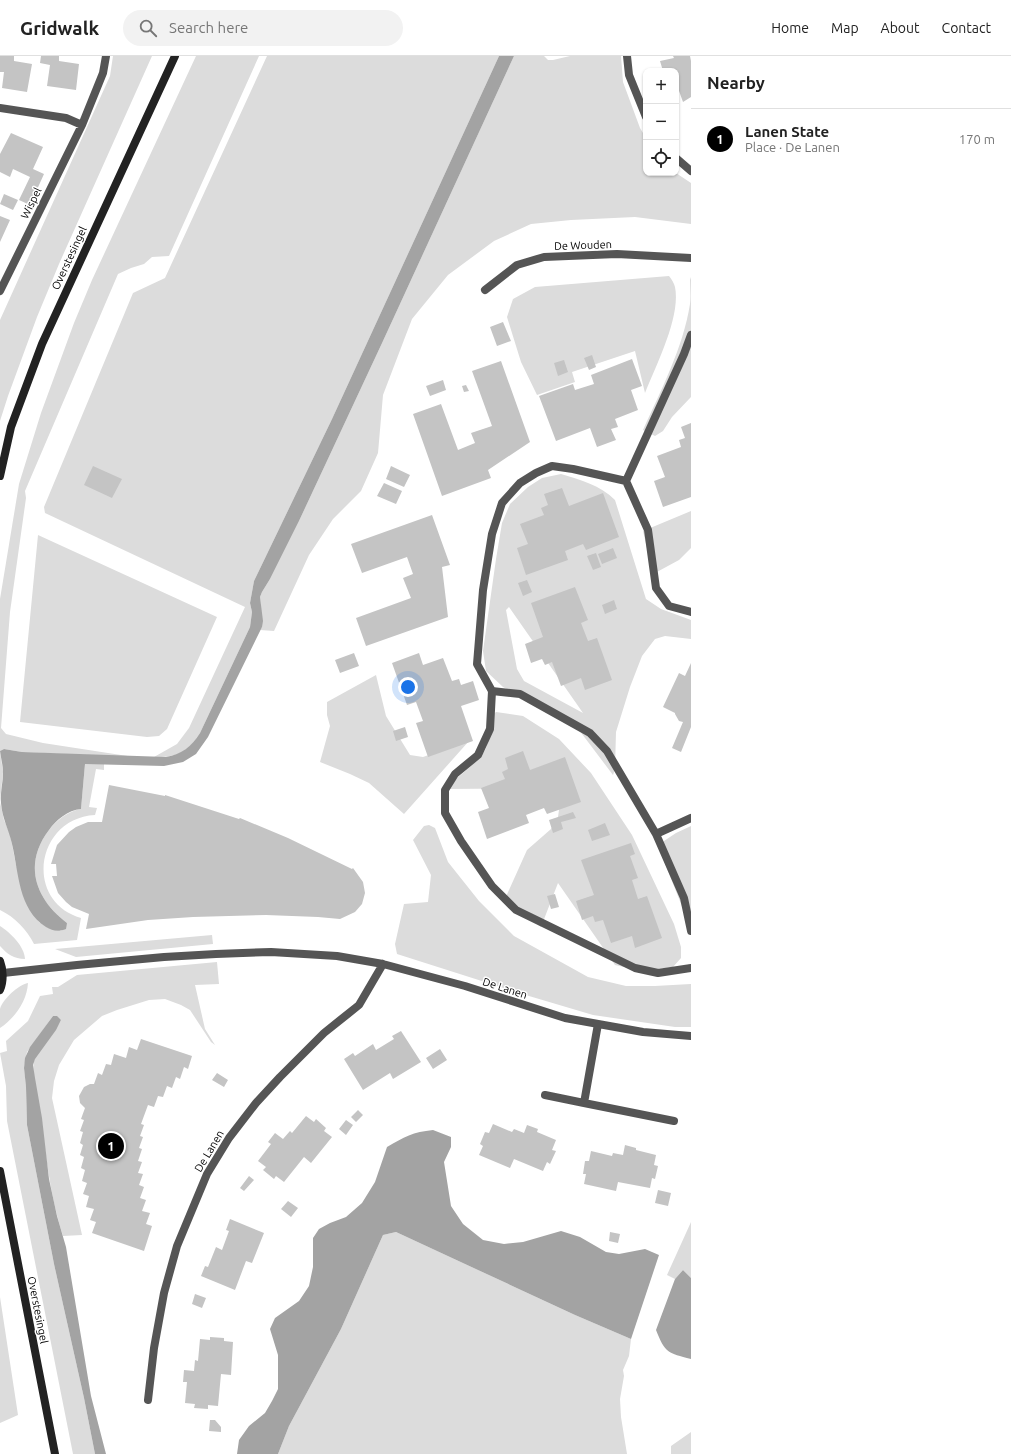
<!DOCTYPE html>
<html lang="en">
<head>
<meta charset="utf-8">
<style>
	:root { --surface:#fff; --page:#f2f2f2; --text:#222; --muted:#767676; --line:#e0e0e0; --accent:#000 }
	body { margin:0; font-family:Ubuntu,sans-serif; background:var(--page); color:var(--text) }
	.controls { position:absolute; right:12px; top:12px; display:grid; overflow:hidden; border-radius:8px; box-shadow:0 1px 3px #0004 }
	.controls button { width:36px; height:36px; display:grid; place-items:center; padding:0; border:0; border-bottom:1px solid var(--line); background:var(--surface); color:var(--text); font:20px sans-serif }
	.you { position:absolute; left:408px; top:631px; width:14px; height:14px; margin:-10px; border:3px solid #fff; border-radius:50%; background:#1a73e8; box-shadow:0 0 0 6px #1a73e833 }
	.badge { display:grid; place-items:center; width:26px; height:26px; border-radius:50%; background:var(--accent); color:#fff; font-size:13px; font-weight:700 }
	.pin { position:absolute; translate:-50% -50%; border:2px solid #fff; box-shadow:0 1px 4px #0006 }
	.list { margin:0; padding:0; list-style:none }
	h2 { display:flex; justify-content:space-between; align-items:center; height:52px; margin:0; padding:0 16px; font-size:17px }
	h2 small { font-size:13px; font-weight:400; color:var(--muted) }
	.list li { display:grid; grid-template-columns:26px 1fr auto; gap:12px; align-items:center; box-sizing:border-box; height:60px; padding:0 16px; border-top:1px solid var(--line) }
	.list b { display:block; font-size:15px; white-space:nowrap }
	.list p { margin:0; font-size:13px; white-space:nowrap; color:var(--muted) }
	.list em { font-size:13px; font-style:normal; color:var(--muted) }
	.icon { flex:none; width:22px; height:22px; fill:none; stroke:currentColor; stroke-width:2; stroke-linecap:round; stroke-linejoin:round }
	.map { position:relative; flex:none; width:691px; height:1398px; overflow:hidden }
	header { display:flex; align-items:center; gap:24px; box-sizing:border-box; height:56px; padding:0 20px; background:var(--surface); border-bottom:1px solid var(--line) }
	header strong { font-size:19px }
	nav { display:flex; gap:22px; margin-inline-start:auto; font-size:14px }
	.search { width:280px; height:36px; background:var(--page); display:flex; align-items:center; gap:10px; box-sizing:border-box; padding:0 14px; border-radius:22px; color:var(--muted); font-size:15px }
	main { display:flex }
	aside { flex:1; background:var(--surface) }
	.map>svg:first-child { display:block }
	.green { fill:#dcdcdc; fill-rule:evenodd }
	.water { fill:#a3a3a3 }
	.building { fill:#c4c4c4 }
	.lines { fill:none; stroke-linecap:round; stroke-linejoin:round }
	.street { stroke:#555; stroke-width:8 }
	.secondary { stroke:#222; stroke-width:8 }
	.labels { text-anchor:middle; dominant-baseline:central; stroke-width:3; stroke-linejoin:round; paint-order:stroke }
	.street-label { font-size:11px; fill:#000; stroke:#fff }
</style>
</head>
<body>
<header>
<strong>Gridwalk</strong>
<div class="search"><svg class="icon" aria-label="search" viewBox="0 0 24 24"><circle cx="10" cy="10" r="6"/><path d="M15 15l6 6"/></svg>Search here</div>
<nav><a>Home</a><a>Map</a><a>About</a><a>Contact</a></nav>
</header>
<main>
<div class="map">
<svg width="691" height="1398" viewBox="0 0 691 1398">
	<rect width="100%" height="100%" fill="#fff"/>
	<path class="green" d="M 113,0 L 152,0 L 59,208 L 37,261 L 8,340 L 0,365 L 0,264 L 110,20 Z
		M 196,0 L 259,0 L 169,200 L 152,201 L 144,208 L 131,212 L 118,218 L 25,435 L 26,442 L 10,556 L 1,672 L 6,678 L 43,687 L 134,701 L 22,696 L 4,693 L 0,695 L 3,716 L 0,746 L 4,764 L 10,778 L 16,809 L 39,866 L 50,873 L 61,875 L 67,867 C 35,843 23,808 49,774 C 57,764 68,755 81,753 L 85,708 L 104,708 L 104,714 L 96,713 L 89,751 L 97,752 L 95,759 C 36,762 23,845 81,862 L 77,884 L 34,888 C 27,874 15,861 0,854 L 0,543 L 19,428 L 41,357 L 74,267 L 92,224 Z
		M 267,0 L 499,0 L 332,363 L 254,525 L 250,547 L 252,556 L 250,571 L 200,677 C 188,696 176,702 154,701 L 177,688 L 189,672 L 245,551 L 45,457 L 44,451 L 133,237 L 165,222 Z
		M 514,0 L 544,0 L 548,4 L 553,4 L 570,0 L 621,0 L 623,26 L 640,72 L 646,82 L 646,117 L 676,117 L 691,127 L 691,168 L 635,161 L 571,164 L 531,168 L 494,185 L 448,219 L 412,263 L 383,339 L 378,397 L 361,435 L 333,463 L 309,499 L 274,575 L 260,574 L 262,571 L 260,541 L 262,536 L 270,523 L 299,465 L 383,285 Z
		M 669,220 C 672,224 674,227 675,231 C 681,261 656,309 645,337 L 635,295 L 572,316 L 575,326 L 537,339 L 521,306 L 507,261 L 513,243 L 535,231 Z
		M 691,221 L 691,341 L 672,361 L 663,375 L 655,380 L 643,374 C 661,334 683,292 690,248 C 691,240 690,232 690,224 Z
		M 561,418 C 581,424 600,429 615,444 L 646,543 L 661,553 L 691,564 L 691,583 L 665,580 L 655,583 L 642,600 L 630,631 L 616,676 L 615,713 L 613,719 L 579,674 L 539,649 L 503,631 L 486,615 L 483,595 L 496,503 L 502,467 L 510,448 L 528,431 L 542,422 ZM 509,551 L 583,657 L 524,625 L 517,613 L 506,554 Z
		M 691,455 L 691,492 L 679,504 L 655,517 L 650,505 L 643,475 Z
		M 38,479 L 217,561 L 167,673 L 159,680 L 147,681 L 20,666 Z
		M 376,619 L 386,660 L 410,699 L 423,701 L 469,685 L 404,758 L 369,727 L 350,718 L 320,706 L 330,670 L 327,659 L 327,646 Z
		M 496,656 L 523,660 L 559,683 L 591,717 L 632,779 L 674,868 L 681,891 L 681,902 L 673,911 L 642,915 L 615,909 L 558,827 L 541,871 L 504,845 L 527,794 L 551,773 L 558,761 L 562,732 L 444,733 C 455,723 481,704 486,692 C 490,682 490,672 490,661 Z
		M 429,769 L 435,772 L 448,806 L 479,845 L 514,880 L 588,921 L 626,930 L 655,930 L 691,928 L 691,971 L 675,971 L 593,959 L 529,940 L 397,898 L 395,888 L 404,848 L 428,846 L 431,819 L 413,784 L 424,770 Z
		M 691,770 L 691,873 L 660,795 L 664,785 L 676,777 Z
		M 0,870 C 10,876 25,891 25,903 C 14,903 7,898 0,890 Z
		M 212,879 L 213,888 L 76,901 L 55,893 Z
		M 217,906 L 219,928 L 195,929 L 205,973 L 215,989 L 211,986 L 190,954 L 181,949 L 165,943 L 149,944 L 117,954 L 102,960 L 74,984 L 59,1009 L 54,1025 L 52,1042 L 82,1179 L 63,1180 C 54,1152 49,1123 45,1093 C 43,1082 43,1071 41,1060 C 39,1044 31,1020 34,1005 C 38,989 54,979 61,964 L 53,960 L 27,996 L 24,1011 L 26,1031 L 27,1069 L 54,1208 L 84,1342 L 95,1398 L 73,1398 L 7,1065 L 6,1030 L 0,997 L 7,995 L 6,985 L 28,965 L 40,940 L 53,938 L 52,931 L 58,931 L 77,919 Z
		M 28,927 C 27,945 15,962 0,972 C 0,967 0,958 0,953 C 3,943 18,929 28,927 Z
		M 691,1166 L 691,1222 L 683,1214 L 675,1223 L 667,1219 Z
		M 396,1176 L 575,1259 L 631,1283 L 629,1300 L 623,1314 L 624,1320 L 620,1343 L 621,1361 L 627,1398 L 278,1398 L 289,1370 L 341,1273 L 383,1179 Z
		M 0,1241 L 18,1359 L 0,1367 Z
		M 691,1376 L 691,1398 L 671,1398 L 671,1390 Z"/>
	<path class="water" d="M 499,0 L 514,0 L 383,285 L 299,465 L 270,523 L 262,536 L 260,541 L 263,565 L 262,571 L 208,681 L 196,698 L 183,706 L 164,710 L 85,708 L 81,753 C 68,754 56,764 49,774 C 23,808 35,843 67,867 L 66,873 C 59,876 52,875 46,871 C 18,853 19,817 12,788 C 9,774 2,762 1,747 C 0,737 3,727 3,717 C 3,710 1,702 0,695 L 4,693 L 22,696 L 166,701 C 182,698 191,691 200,677 L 250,571 L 252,556 L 250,547 L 254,525 L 332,363 Z
		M 53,960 L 57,960 L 61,964 L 56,974 L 35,1003 L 33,1009 L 35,1022 L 42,1062 L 49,1123 L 57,1160 L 66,1191 L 91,1340 L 106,1398 L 95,1398 L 84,1342 L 54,1208 L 27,1069 L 26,1031 L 24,1012 L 25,1002 L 30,991 Z
		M 433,1074 L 451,1081 L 451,1091 L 444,1106 L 451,1150 L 463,1168 L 483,1184 L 504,1188 L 523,1186 L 561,1175 L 580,1181 L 606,1196 L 619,1198 L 645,1193 L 659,1199 L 631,1283 L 575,1259 L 396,1176 L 383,1179 L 341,1273 L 289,1370 L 278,1398 L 237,1398 L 239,1384 L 249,1370 L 265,1357 L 272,1345 L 278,1333 L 278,1299 L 270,1273 L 275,1262 L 299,1245 L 309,1230 L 313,1211 L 313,1182 L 319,1173 L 330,1167 L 346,1161 L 362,1147 L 375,1126 L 387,1091 C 404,1081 413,1076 433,1074 Z
		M 683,1214 L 691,1222 L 691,1303 C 668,1297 665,1297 656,1274 L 675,1223 Z"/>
	<path class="building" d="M 0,0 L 14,0 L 14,5 L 32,8 L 27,36 L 2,32 L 4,16 L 0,16 Z
		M 41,0 L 59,0 L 59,5 L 79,8 L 76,34 L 47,30 L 50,9 L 40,7 Z
		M 673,0 L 690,0 L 691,5 L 691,41 L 683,46 L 678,32 L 676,33 L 676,15 L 663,15 L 660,5 L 674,2 Z
		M 11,77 L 43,91 L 33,113 L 44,118 L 30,149 L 19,144 L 30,121 L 13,113 L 10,121 L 0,116 L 0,98 Z
		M 4,138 L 18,144 L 13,154 L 0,148 Z
		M 0,160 L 10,164 L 0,186 Z
		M 503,266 L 511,285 L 497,290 L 490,271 Z
		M 592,299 L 596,311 L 589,314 L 584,302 Z
		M 632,303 L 642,330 L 631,334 L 638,354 L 615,363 L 618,371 L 611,373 L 616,384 L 597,391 L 590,372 L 556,385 L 539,340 L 573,328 L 575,334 L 594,328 L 591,319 Z
		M 564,304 L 568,316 L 558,320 L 554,307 Z
		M 501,305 L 530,386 L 488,414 L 491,422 L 442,440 L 413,358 L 441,348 L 458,394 L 475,387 L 471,377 L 492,370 L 472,315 Z
		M 443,324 L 446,334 L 430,340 L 426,330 Z
		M 466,329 L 469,335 L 464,336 L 462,330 Z
		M 691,367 L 691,441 L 663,451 L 654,425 L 665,421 L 657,400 L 681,391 L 679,384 L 685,382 L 681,371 Z
		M 93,410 L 122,423 L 112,442 L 84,429 Z
		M 391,410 L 410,419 L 404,431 L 386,423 Z
		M 384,427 L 402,435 L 396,448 L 377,440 Z
		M 562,432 L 569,450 L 603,437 L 619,481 L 586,494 L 583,488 L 565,495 L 568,504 L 526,519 L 517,492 L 528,488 L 520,468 L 544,459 L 541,452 L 548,449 L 544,438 Z
		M 432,459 L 450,509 L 442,511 L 448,561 L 366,590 L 356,562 L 411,542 L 403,522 L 413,518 L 407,501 L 362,517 L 351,488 Z
		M 613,492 L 617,502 L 602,508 L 598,498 Z
		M 596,497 L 601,511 L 593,514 L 587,500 Z
		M 527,524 L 532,536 L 523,540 L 518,527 Z
		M 575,531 L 588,564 L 581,567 L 588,585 L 597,582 L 612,624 L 585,634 L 581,622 L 561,630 L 552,606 L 545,609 L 542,603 L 531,607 L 525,588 L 543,581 L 531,547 Z
		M 614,544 L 617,553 L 605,558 L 602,549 Z
		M 354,597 L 359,610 L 340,617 L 335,604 Z
		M 419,597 L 423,609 L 443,602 L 452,625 L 459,623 L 461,629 L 473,625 L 479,644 L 461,650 L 473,685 L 428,701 L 416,667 L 423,665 L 416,646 L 407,649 L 392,607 Z
		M 691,607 L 691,671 L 681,696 L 672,692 L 683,666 L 679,665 L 675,658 L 675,657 L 663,651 L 679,617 L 685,620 Z
		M 405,671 L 408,681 L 396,685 L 393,675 Z
		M 523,695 L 530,714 L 565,701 L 581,746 L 547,758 L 544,752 L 526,759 L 529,767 L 487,783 L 478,756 L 489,752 L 481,732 L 505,723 L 502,716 L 508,713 L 505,702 Z
		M 109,729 L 165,740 L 165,739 L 239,763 L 240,762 L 288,782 L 352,813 L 353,812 L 363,826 L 365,837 L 362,848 L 355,856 L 340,863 L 318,861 L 266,859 L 193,861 L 148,864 L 86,873 L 89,858 L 72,851 L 66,846 L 58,837 L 52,820 L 57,820 L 56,808 L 51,808 L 52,805 L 57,789 L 69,776 L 76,771 L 88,766 L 102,766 Z
		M 573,756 L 576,762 L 561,766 L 563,773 L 553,777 L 549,764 Z
		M 605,767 L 610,779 L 592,785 L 588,774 Z
		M 631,787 L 635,798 L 630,800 L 638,822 L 632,824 L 638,843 L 647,840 L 662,882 L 635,892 L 632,880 L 611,887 L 603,864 L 595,866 L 593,860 L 582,864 L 576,845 L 594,839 L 581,804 Z
		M 555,838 L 559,851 L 551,853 L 547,840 Z
		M 401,975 L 421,1006 L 393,1023 L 390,1017 L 363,1034 L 344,1003 L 353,997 L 355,1000 L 373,988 L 376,994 L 394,983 L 392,980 Z
		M 141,983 L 192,1000 L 188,1013 L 184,1011 L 180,1023 L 176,1021 L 172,1032 L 167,1030 L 163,1041 L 158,1040 L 154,1051 L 148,1049 L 141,1068 L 144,1069 L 140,1080 L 143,1081 L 139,1092 L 142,1093 L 138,1105 L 142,1106 L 138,1117 L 143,1118 L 139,1129 L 144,1131 L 140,1142 L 146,1144 L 142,1155 L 150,1157 L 146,1168 L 152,1170 L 144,1195 L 92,1177 L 96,1166 L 90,1164 L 94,1153 L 86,1151 L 89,1140 L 83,1138 L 87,1127 L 82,1125 L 85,1114 L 81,1112 L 84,1101 L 80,1099 L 83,1089 L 80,1087 L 83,1076 L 80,1075 L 84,1064 L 81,1063 L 85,1052 L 80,1047 L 79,1040 L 84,1031 L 90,1028 L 94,1028 L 98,1017 L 102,1019 L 106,1008 L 111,1009 L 114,998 L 126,1002 L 129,991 L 137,994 Z
		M 440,993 L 447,1004 L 433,1013 L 426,1002 Z
		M 217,1017 L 228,1024 L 224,1031 L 212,1024 Z
		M 358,1054 L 363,1059 L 356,1066 L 351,1061 Z
		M 306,1060 L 314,1066 L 316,1063 L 326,1072 L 324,1075 L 332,1081 L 311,1107 L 304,1101 L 284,1126 L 276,1120 L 274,1123 L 263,1114 L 266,1111 L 258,1105 L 271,1088 L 268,1086 L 275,1077 L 283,1083 L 290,1075 L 292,1077 Z
		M 346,1064 L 353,1069 L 346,1079 L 339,1073 Z
		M 493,1068 L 512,1076 L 514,1073 L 524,1077 L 527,1069 L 538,1073 L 537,1076 L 556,1084 L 552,1094 L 556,1095 L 550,1108 L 547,1106 L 543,1115 L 514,1103 L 510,1112 L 479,1099 L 483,1090 L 480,1088 L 485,1076 L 489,1077 Z
		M 625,1089 L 636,1092 L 636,1094 L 656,1099 L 654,1109 L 658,1110 L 655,1123 L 652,1122 L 650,1132 L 618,1126 L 616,1135 L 584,1128 L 586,1118 L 583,1118 L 585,1105 L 589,1105 L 591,1095 L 612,1100 L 613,1097 L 623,1099 Z
		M 249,1120 L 254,1124 L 244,1135 L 240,1132 Z
		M 658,1134 L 671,1137 L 668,1150 L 655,1147 Z
		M 288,1145 L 298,1152 L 291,1161 L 281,1153 Z
		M 230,1163 L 264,1177 L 252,1207 L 246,1205 L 235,1234 L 201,1220 L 205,1210 L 208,1211 L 216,1191 L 222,1194 L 229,1175 L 226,1174 Z
		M 610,1176 L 620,1178 L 618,1187 L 609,1185 Z
		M 195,1238 L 206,1242 L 202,1252 L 192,1248 Z
		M 210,1281 L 224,1282 L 224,1285 L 233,1286 L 231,1319 L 221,1318 L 218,1350 L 208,1349 L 208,1353 L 194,1352 L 195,1348 L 185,1347 L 187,1326 L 183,1326 L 184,1314 L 194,1315 L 195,1304 L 198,1305 L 200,1283 L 210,1284 Z
		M 210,1364 L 215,1364 L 221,1371 L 221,1376 L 209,1375 Z"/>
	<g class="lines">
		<path class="street" d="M 627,0 L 629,19 L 646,61
			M 0,52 L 66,62 L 82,69
			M 676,102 L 691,115
			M 485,234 L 517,209 L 544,201 L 617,198 L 691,202
			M 0,235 L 82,69 L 103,17 L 106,0
			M 691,279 L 684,298 L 626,425 L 648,474 L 656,532 L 669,550 L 691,556
			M 492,635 L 477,608 L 483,534 L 492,478 L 502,447 L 520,427 L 536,417 L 552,410 L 573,413 L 626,425
			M 656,778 L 691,762
			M 691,875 L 684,842 L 656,778 L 607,695 L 590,677 L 520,638 L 492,635 L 490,673 L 478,699 L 455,718 L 445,734 L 445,757 L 461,785 L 492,830 L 516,854 L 635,912 L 658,917 L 691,912
			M 3,917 L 77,909 L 164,901 L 216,898 L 271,896 L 337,900 L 383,908 L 465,930 L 565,962 L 643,976 L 691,980
			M 545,1039 L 584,1047 L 674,1065
			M 584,1047 L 598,968
			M 148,1344 L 154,1292 L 164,1237 L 177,1190 L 207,1118 L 229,1082 L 256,1047 L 280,1021 L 324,977 L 359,949 L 383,908"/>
		<path class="secondary" d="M 0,420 L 11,371 L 42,288 L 175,0
			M 0,905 C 3,913 4,925 0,934
			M 0,1115 L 55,1398"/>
	</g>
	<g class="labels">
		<g class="street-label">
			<text transform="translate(31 147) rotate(-64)">Wispel</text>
			<text transform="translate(583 189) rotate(-2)">De Wouden</text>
			<text transform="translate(69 202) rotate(-65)">Overstesingel</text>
			<text transform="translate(505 932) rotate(18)">De Lanen</text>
			<text transform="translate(209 1095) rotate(-59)">De Lanen</text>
			<text transform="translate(38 1254) rotate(79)">Overstesingel</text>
		</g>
	</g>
</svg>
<div class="controls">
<button>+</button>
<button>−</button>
<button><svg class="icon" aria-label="locate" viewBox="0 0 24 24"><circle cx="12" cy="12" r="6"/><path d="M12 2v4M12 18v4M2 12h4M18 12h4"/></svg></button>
</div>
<div class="you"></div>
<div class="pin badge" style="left:111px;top:1090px">1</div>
</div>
<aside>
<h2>Nearby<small></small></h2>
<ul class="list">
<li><span class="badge">1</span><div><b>Lanen State</b><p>Place · De Lanen</p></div><em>170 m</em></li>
</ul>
</aside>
</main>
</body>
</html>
